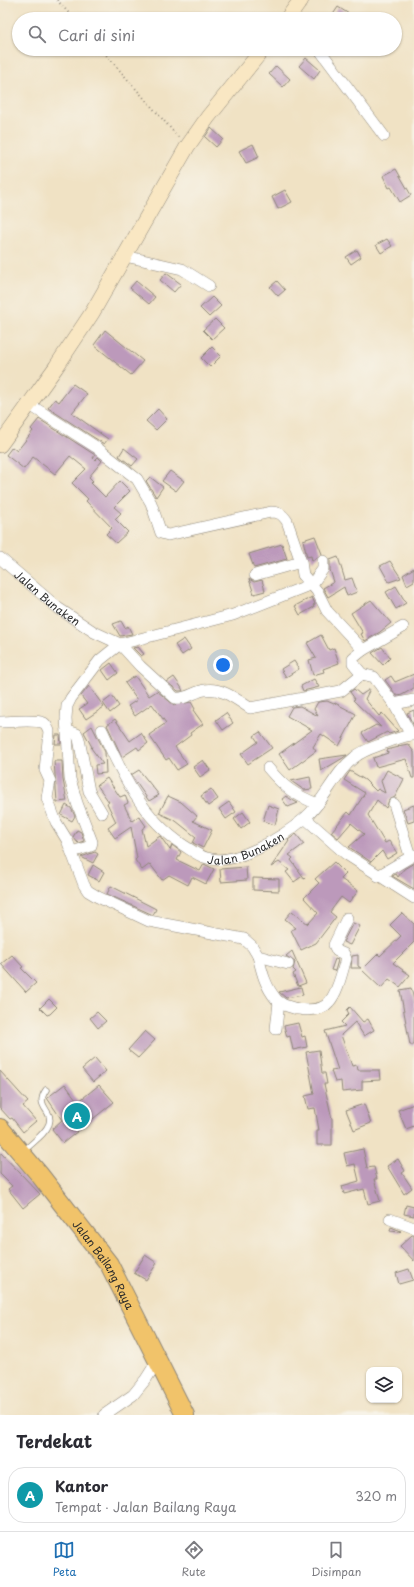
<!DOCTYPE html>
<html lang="id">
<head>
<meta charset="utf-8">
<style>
	:root { --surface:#fff; --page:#f7f7f7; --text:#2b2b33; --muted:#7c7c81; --line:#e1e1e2; --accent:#1f6fb2 }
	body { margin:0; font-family:"Playpen Sans",sans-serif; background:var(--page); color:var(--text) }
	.controls { position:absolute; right:12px; bottom:12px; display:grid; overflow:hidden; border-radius:8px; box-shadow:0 1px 3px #0004 }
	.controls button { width:36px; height:36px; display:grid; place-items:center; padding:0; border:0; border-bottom:1px solid var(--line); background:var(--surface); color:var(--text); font:20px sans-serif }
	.you { position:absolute; left:223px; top:665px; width:14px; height:14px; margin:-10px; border:3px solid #fff; border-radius:50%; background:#1a73e8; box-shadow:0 0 0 6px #1a73e833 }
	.badge { display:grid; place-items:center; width:26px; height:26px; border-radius:50%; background:var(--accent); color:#fff; font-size:13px; font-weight:700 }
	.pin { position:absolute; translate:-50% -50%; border:2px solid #fff; box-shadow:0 1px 4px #0006 }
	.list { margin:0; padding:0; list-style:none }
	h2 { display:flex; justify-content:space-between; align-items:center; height:52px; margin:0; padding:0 16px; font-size:17px }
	h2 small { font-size:13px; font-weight:400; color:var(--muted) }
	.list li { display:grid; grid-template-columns:26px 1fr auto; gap:12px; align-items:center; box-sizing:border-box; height:56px; margin:0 8px 8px; padding:0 8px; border:1px solid var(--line); border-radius:16px }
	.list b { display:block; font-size:15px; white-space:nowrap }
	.list p { margin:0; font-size:13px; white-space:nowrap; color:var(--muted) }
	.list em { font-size:13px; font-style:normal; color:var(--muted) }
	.icon { flex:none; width:22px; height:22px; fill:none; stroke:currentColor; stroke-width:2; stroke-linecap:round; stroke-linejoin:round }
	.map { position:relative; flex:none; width:414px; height:1415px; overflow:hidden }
	.search { position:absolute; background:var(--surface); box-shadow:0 1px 3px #0004; left:12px; right:12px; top:12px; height:44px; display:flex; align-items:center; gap:10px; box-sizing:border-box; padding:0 14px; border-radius:22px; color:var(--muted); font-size:15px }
	.sheet { height:116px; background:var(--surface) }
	nav { display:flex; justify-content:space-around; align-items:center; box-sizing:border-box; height:56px; border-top:1px solid var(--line); background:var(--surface); font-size:11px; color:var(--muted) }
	nav a { display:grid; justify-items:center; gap:2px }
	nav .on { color:var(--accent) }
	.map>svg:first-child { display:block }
	.building { fill:#bc99bb }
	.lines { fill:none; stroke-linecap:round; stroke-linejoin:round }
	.service-casing { stroke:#8e8678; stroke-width:7 }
	.minor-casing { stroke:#8e8678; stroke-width:12 }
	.secondary-casing { stroke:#8e8678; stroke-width:16 }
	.trunk-casing { stroke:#8e8678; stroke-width:20 }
	.path { stroke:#8e8678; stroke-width:2; stroke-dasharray:1 3; stroke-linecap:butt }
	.service { stroke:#fff; stroke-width:5.5 }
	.minor { stroke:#fff; stroke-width:11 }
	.secondary { stroke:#f9e7c3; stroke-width:15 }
	.trunk { stroke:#f1c36a; stroke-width:18 }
	.labels { text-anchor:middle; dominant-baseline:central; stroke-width:3; stroke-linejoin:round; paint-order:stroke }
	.street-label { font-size:11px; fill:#2b2b2b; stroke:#f7f3e8 }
</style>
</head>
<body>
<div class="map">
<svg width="414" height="1415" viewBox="0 0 414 1415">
	<rect width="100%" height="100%" fill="#f7f3e8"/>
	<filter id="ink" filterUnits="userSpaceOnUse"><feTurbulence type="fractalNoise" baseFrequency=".025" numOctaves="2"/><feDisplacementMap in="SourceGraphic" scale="8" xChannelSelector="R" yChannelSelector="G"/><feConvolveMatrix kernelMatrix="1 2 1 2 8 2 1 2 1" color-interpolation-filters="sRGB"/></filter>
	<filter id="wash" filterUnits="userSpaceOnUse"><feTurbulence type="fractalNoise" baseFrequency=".012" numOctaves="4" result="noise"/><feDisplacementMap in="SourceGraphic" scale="16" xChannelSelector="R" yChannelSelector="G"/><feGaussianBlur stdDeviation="0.9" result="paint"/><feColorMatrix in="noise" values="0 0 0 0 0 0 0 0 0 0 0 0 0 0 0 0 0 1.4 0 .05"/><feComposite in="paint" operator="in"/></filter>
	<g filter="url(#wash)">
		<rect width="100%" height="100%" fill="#f0e2c4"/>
		<g id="blocks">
			<path class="building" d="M 338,7 L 357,19 L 330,19 Z
				M 306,58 L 320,70 L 314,79 L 299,66 Z
				M 276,66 L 290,79 L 283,87 L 269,74 Z
				M 211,128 L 223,139 L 216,147 L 205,137 Z
				M 253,144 L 259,157 L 246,163 L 239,151 Z
				M 396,169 L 411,195 L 400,202 L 391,187 L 389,188 L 383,176 Z
				M 285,190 L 292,202 L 278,209 L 272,197 Z
				M 387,239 L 392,246 L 381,253 L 376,245 Z
				M 357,250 L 361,257 L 351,264 L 346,257 Z
				M 166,273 L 181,284 L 174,292 L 160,280 Z
				M 136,281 L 155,297 L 149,304 L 130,288 Z
				M 277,281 L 285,290 L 278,296 L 270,287 Z
				M 212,297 L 221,306 L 209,317 L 200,308 Z
				M 215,319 L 224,328 L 212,339 L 203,330 Z
				M 105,330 L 143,361 L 131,375 L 94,345 Z
				M 212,347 L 221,356 L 210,367 L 201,358 Z
				M 73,384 L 87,394 L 72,413 L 108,439 L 104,444 L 48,408 L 55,399 L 59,402 Z
				M 158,409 L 167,419 L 156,430 L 146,421 Z
				M 39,419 L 92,453 L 95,455 L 93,458 L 95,460 L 98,457 L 102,461 L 89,477 L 93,481 L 91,483 L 105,497 L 120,481 L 130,491 L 114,507 L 121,513 L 115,519 L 128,532 L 116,543 L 106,534 L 112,528 L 86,501 L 88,499 L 72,483 L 86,469 L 70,456 L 55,474 L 33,457 L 24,469 L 6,455 L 12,447 L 17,451 L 33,431 L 31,429 Z
				M 124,448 L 138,459 L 132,466 L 119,456 Z
				M 170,471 L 184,481 L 176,491 L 162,481 Z
				M 150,477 L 163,487 L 156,497 L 146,481 Z
				M 315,536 L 322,554 L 312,561 L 311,556 L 307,557 L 303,540 Z
				M 282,544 L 287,559 L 254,568 L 249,554 Z
				M 338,557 L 345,580 L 352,578 L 357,592 L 347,596 L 344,587 L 328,597 L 323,588 L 334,582 L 330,570 L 330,560 Z
				M 390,561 L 401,578 L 389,582 L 380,566 Z
				M 414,568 L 414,581 L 407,585 L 403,575 Z
				M 249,579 L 254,582 L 262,580 L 265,591 L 254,594 Z
				M 396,586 L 406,603 L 396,609 L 386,592 Z
				M 312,597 L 315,604 L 313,605 L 314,607 L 300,615 L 295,606 Z
				M 371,600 L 391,623 L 380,632 L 365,641 L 361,634 L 363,633 L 351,613 Z
				M 121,621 L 125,628 L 128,626 L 132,634 L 120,636 L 113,624 Z
				M 321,635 L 329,650 L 334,648 L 339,663 L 323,669 L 324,672 L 313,675 L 309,660 L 316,658 L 307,643 Z
				M 184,639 L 191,649 L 182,655 L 175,645 Z
				M 138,647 L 144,654 L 141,656 L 133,648 Z
				M 382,647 L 390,658 L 383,665 L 372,653 Z
				M 294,661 L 299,669 L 286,677 L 281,669 Z
				M 111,663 L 118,673 L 109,680 L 102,670 Z
				M 414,674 L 414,688 L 402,695 L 397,696 L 385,680 L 391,676 L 395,682 Z
				M 135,676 L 149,696 L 157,691 L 174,705 L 191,702 L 195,709 L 193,710 L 203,724 L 190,733 L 191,735 L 175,747 L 187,764 L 177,770 L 169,758 L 166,760 L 149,735 L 166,723 L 152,704 L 135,716 L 128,706 L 137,700 L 125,683 Z
				M 174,677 L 181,687 L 183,691 L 178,691 L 167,682 Z
				M 314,679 L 319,687 L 303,691 L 301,686 Z
				M 89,686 L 104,707 L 86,719 L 79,709 L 87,704 L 81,696 Z
				M 354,689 L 361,695 L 370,689 L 365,699 L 379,716 L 382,713 L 398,731 L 389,734 L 387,732 L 368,742 L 362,733 L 376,725 L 381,727 L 353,700 L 355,699 L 350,692 Z
				M 112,696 L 119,706 L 110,713 L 103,703 Z
				M 327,701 L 334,704 L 335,703 L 356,714 L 339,746 L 321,734 L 313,747 L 316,751 L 290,770 L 279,754 L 312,730 L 287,716 L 292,707 L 300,706 L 318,716 L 314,709 L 318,702 Z
				M 414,710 L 414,726 L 407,713 Z
				M 226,713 L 233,723 L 223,730 L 216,720 Z
				M 115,719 L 130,741 L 141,733 L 148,743 L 139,750 L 137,747 L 122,757 L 107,725 Z
				M 92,726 L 105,752 L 106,773 L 96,774 L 95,765 L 103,764 L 91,748 L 92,747 L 84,732 Z
				M 260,732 L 272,748 L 248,764 L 241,754 L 258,742 L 254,736 Z
				M 56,735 L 60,735 L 61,744 L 55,744 Z
				M 408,744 L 414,752 L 414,778 L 412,778 L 406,759 L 376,767 L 373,758 L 388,753 L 387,750 L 399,747 L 398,746 Z
				M 347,755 L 343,758 L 321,771 L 319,759 Z
				M 203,760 L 210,770 L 200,777 L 193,767 Z
				M 54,761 L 62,761 L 63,780 L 67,801 L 57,802 Z
				M 139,770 L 159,795 L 149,801 L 131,775 Z
				M 387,770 L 404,779 L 395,797 L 389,800 L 386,808 L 377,800 L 368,815 L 385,843 L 389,841 L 397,853 L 387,859 L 382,851 L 371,862 L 349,847 L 364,834 L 351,823 L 338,838 L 331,832 L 348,812 L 351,815 L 365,793 L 344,780 L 350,771 L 365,780 L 376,791 L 378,789 L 385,793 L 381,781 Z
				M 310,777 L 312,789 L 304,790 L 291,781 Z
				M 107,778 L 120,797 L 125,795 L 128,803 L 124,805 L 132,821 L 139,816 L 146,826 L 142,829 L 146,846 L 160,836 L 170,850 L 172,845 L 181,852 L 177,860 L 200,871 L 204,864 L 214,869 L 206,884 L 192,877 L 188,885 L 169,875 L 162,880 L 150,864 L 142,870 L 135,860 L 137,858 L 131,827 L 115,838 L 108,828 L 116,822 L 107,803 L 109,802 L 97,785 Z
				M 211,789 L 218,799 L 208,806 L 201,796 Z
				M 168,796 L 181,802 L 197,816 L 193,821 L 212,830 L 203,848 L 193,843 L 196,837 L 176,821 L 159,813 Z
				M 286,796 L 292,800 L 298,803 L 288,807 L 282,799 Z
				M 229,802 L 236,812 L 226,819 L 219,809 Z
				M 66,805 L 71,808 L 75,816 L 72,821 L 61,815 Z
				M 268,805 L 279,809 L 275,825 L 263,821 Z
				M 414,805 L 414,821 L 408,823 L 403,809 Z
				M 243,812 L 250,822 L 241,829 L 234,819 Z
				M 77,830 L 81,832 L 84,841 L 78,843 L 73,837 Z
				M 296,834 L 304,844 L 289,855 L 293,858 L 291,860 L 305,879 L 301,877 L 294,882 L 286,872 L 289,870 L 279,862 L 271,867 L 289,841 L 288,840 Z
				M 95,852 L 98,854 L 93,863 L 81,857 Z
				M 334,862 L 346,874 L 341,879 L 358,891 L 349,903 L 341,897 L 330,912 L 336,917 L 316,943 L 301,950 L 291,930 L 296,928 L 285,919 L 292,911 L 308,924 L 318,913 L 304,898 L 319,883 L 315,879 Z
				M 414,863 L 414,889 L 392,876 L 396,874 L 398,877 L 404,869 Z
				M 93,865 L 104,872 L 99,881 L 88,875 Z
				M 246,867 L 247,880 L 221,882 L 220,869 Z
				M 253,878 L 279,879 L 279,891 L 253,890 Z
				M 111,886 L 156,909 L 153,915 L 107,894 Z
				M 402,913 L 414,924 L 414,942 L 393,963 L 410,975 L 400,987 L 389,979 L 381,988 L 362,970 L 378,954 L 380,956 L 401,936 L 390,925 Z
				M 353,923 L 360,926 L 350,945 L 343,942 Z
				M 292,951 L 306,983 L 298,986 L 293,974 L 296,972 L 293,969 L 295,962 L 286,956 Z
				M 12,955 L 23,967 L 21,968 L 36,983 L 26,992 L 1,964 Z
				M 358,955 L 358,966 L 361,968 L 351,968 L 352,956 Z
				M 335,959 L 338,960 L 335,971 L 331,970 Z
				M 301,987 L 303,995 L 286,998 L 279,992 Z
				M 411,988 L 414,1000 L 414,1045 L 410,1045 L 400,990 Z
				M 49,999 L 57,1007 L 50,1014 L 47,1015 L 40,1008 Z
				M 350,1007 L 363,1022 L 368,1019 L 374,1030 L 364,1036 L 355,1022 L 341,1035 L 352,1066 L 357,1065 L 358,1070 L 379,1070 L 380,1080 L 362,1081 L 362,1090 L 342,1092 L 341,1081 L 335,1082 L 331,1071 L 338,1070 L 325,1031 L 345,1026 L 341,1022 L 349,1014 L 347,1010 Z
				M 97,1012 L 106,1021 L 98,1028 L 90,1018 Z
				M 298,1023 L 302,1037 L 305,1036 L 307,1047 L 293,1050 L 290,1036 L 287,1037 L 284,1026 Z
				M 145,1031 L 155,1040 L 138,1058 L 128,1050 Z
				M 319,1050 L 322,1073 L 325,1073 L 327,1084 L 324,1084 L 332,1119 L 332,1145 L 317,1145 L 317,1130 L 319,1130 L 315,1108 L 308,1109 L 305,1096 L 314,1094 L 306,1052 Z
				M 95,1058 L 106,1071 L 93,1082 L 82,1069 Z
				M 0,1071 L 28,1102 L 23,1106 L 36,1121 L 23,1132 L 12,1118 L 10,1119 L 0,1108 Z
				M 65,1084 L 78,1102 L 99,1085 L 114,1102 L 63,1143 L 52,1129 L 62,1120 L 47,1098 Z
				M 364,1104 L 371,1123 L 354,1130 L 346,1110 Z
				M 414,1104 L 414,1126 L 406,1129 L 398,1110 Z
				M 363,1149 L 367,1168 L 374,1167 L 377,1179 L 374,1179 L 380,1201 L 368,1204 L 364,1189 L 344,1194 L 342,1186 L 359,1181 L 355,1164 L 347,1166 L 344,1153 Z
				M 0,1152 L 40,1194 L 23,1208 L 8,1189 L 12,1186 L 0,1174 Z
				M 398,1159 L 405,1171 L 402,1173 L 412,1188 L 404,1194 L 387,1166 Z
				M 406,1205 L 414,1207 L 414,1216 L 404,1214 Z
				M 391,1227 L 401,1231 L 400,1232 L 390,1231 Z
				M 412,1235 L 414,1235 L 414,1261 L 400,1246 Z
				M 145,1255 L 157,1263 L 146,1280 L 134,1273 Z
				M 409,1269 L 413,1280 L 399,1284 L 396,1273 Z"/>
		</g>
	</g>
	<g filter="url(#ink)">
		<use href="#blocks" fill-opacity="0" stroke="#8e8678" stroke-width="1"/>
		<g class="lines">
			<defs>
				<path id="service" d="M 23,1152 C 31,1143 45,1135 49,1124 C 54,1110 34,1107 46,1090"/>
				<g id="minor">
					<path d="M 319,49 L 384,136"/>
					<path d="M 125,256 L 182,269 L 209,286"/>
					<path d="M 30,405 L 96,447 L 137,479 L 151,503 L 161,533 L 168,535 L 271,512 C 279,512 282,514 287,521 L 301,562"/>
					<path id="s1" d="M 0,558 L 58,608 L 94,632 L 120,644 L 140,666 L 175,698 C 186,700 195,691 205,690 C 222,687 237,700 250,708 L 341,691 L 362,674"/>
					<path d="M 255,575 L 301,562 L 303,575 L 317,591 L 327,611 L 363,650"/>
					<path d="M 362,674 L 374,677 L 394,704 L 411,735"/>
					<path d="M 362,674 L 353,663 L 353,658 L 363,650 L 403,627"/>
					<path d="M 394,704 L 414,700"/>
					<path d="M 0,722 C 11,722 35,719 44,723 C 47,725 48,729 49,731 L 45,770 L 50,781 L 47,798 L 56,822 L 67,840 L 84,885 L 88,891 L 98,897 L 149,921 L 244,939 L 252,946 L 258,956 L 288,964"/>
					<path id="s2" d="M 102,730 C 122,774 141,817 183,845 C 190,849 198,856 207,858 C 235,867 284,836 305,818 C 325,801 334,773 355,757 C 363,750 375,747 385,743 C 394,740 405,735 414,735"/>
					<path d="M 68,731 L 77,734 L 79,739 L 89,791 L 102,813"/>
					<path d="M 268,768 C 284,787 294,795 318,804"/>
					<path d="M 394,804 L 410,856"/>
					<path d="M 305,818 L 346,854 L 414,898"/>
					<path d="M 72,852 L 91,846 L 92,842 L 77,803 L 70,779 L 66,718 L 67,706 L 71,698 L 100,660 L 120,644 L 233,615 L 312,584 L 323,569 L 323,561"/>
					<path d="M 378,876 L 414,855"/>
					<path d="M 258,956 C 262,972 265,986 276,999 C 285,1010 319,1015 329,1002 C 338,992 342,972 346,959 L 344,954 L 337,951 L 334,945 L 347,918"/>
					<path d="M 276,1029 L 279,1002"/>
					<path d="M 390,1219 L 414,1228"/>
					<path d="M 104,1415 L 133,1395 L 146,1379 L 158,1360"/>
				</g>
				<path id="secondary" d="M 287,19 L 301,0
					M 0,445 L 56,367 L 92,313 L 187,147 L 208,117 L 263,49"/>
				<g id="trunk">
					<path id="s3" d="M 0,1128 L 39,1174 L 109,1264 L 185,1415"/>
				</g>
			</defs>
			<use href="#service" class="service-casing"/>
			<use href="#minor" class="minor-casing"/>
			<use href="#secondary" class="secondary-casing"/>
			<use href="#trunk" class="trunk-casing"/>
			<path class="path" d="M 57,0 L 74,19
				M 101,49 L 179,138"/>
			<use href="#service" class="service"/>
			<use href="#minor" class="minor"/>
			<use href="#secondary" class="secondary"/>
			<use href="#trunk" class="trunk"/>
		</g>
	</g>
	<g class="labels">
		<g class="street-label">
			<text stroke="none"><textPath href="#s1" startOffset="62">Jalan Bunaken</textPath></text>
			<text stroke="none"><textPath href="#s2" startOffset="211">Jalan Bunaken</textPath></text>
			<text stroke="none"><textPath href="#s3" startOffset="172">Jalan Bailang Raya</textPath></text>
		</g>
	</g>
</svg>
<div class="controls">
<button><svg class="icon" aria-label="layers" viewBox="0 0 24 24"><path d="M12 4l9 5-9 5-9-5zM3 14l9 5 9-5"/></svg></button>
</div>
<div class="you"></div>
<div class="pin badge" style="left:77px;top:1116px;background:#0f9aa8">A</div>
<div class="search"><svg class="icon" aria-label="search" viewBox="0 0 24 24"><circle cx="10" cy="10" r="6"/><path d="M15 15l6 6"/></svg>Cari di sini</div>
</div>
<section class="sheet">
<h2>Terdekat<small></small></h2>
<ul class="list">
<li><span class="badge" style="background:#0f9aa8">A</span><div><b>Kantor</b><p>Tempat · Jalan Bailang Raya</p></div><em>320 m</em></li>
</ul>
</section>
<nav>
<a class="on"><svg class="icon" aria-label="map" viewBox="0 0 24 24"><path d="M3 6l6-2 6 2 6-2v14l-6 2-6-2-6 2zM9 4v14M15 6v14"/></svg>Peta</a>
<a><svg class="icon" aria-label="directions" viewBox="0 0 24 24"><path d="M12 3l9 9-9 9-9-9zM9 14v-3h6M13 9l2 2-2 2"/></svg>Rute</a>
<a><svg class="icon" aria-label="saved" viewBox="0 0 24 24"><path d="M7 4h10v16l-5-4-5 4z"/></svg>Disimpan</a>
</nav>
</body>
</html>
